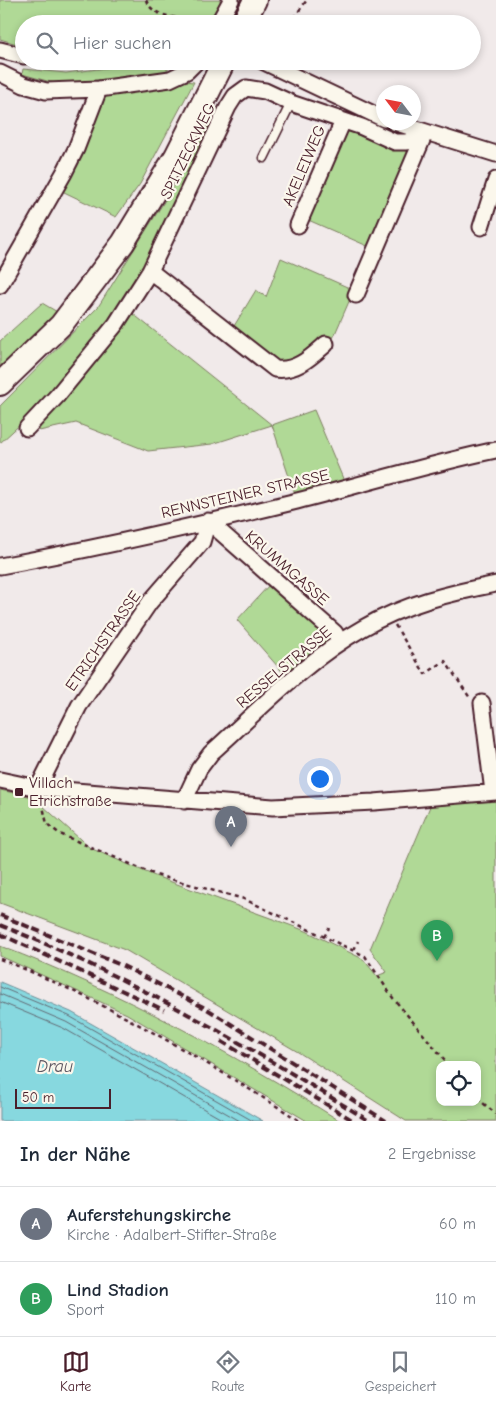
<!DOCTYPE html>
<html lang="de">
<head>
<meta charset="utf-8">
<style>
	:root { --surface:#fff; --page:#f6f6f7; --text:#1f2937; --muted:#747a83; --line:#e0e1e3; --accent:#4a1f2b }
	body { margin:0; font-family:"Comic Neue",sans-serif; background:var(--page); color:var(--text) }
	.controls { position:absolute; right:15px; bottom:15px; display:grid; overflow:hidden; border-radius:10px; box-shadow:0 2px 8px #0003 }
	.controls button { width:45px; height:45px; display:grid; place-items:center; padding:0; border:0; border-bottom:1px solid var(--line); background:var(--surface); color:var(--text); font:25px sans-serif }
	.compass { position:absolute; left:376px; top:85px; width:45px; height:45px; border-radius:50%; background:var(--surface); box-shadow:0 2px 8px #0003; rotate:302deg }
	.scale { position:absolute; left:15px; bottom:12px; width:96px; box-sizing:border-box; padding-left:5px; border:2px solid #4a1f2b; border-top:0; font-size:14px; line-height:18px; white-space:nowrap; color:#4a1f2b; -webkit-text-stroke:4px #fbf7ec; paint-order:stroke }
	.you { position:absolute; left:319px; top:778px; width:18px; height:18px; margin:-12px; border:4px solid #fff; border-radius:50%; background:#1a73e8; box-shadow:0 0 0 8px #1a73e833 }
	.badge { display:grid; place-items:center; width:32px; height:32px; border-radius:50%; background:var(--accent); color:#fff; font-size:16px; font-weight:700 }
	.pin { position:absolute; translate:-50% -41px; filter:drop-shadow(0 1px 2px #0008) }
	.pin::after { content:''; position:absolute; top:26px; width:18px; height:15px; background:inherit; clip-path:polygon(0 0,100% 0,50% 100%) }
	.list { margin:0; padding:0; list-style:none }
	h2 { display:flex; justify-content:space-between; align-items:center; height:65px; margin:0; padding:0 20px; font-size:21px }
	h2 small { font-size:16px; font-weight:400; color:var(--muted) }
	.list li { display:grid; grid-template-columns:32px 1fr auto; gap:15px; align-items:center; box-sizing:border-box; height:75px; padding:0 20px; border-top:1px solid var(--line) }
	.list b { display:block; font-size:19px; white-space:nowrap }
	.list p { margin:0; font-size:16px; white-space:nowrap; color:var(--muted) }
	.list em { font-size:16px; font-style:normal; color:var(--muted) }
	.icon { flex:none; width:28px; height:28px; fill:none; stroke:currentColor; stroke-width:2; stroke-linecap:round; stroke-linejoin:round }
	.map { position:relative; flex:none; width:496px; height:1121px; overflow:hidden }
	.search { position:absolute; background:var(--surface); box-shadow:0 2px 8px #0003; left:15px; right:15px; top:15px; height:55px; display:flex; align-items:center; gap:12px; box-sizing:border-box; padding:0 18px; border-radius:28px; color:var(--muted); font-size:19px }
	.sheet { height:215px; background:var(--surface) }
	nav { display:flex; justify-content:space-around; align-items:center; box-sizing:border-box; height:70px; border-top:1px solid var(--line); background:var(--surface); font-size:14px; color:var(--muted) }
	nav a { display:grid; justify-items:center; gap:2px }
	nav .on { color:var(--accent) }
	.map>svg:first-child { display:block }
	.green { fill:#b0d996; stroke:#7d7c60; fill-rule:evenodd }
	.water { fill:#87d8df; stroke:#6f8e97 }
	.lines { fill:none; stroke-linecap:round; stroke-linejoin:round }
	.shore { stroke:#626973; stroke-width:1 }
	.lane-casing { stroke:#4a1f2b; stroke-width:11 }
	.street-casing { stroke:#4a1f2b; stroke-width:19 }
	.primary-casing { stroke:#4a1f2b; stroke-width:26 }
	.path { stroke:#4a1f2b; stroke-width:2.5; stroke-dasharray:4 4; stroke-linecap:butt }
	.lane { stroke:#fbf7ec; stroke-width:8 }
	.street { stroke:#fbf7ec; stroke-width:15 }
	.primary { stroke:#fbf7ec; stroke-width:22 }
	.rail { stroke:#4a1f2b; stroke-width:4; stroke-dasharray:8 4; stroke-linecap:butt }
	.poi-dot { fill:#4a1f2b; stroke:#fbf7ec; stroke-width:2 }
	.labels { text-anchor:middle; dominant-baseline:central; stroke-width:4.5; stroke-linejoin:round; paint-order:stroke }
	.street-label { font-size:16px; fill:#4a1f2b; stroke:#fbf7ec }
	.poi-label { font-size:16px; fill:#4a1f2b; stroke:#fbf7ec; text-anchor:start }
	.water-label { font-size:18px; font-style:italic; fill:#5c5661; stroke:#fbf7ec }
</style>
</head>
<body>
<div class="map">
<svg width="496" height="1121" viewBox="0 0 496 1121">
	<rect width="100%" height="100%" fill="#f1eaea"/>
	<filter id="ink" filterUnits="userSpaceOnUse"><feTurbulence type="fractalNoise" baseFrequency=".02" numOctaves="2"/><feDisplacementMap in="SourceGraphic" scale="10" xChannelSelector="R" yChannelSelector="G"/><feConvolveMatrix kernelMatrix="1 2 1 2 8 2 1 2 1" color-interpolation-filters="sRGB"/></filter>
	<g filter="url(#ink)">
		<path class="green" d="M 0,0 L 225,0 L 212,24 L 24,24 L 24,46 L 0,39 Z
			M 162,61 L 173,61 L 165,73 L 58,84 L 22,74 L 23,69 L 66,73 Z
			M 184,81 L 194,82 L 140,184 L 116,217 L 62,191 L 104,94 Z
			M 217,108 L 221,112 L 146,270 L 112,322 L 51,396 L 0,443 L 0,406 L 98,307 L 182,173 Z
			M 353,129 L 411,146 L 372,248 L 306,219 L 346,130 Z
			M 281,258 L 354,290 L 331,343 L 297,361 L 279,364 L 231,331 L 256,290 L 266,297 Z
			M 42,303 L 59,313 L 0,368 L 0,341 Z
			M 132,313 L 272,425 L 314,410 L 344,481 L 295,495 L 272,425 L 212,444 L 148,451 L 76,423 L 39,431 L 42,419 Z
			M 270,584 L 329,636 L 329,642 L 310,654 L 286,676 L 237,620 Z
			M 0,790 L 33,797 L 90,848 L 155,876 L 306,931 L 363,959 L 377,976 L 387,972 L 370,949 L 431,804 L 496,798 L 496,1121 L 406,1121 L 298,1052 L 125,950 L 0,903 ZM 440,1065 L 477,1065 L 477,1102 L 440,1102 Z
			M 0,946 C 119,991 232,1053 340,1121 L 307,1121 L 127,1014 L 0,956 Z"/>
		<path class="water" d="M 0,982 L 71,1012 L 263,1121 L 0,1121 Z"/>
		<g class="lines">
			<path class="shore" d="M 0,987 L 69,1016 L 253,1121
				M 0,994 L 66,1022 L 240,1121
				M 0,1002 L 63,1028 L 225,1121"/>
			<defs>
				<path id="lane" d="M 264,158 L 291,103"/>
				<path id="street" d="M 218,24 L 231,0
					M 0,50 L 24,56
					M 262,61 L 384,119
					M 0,73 L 24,85 L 46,91 L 99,89 L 170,79 L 187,71 L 197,61
					M 394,122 L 496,154
					M 298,225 L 343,121
					M 481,227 L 496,180
					M 150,271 L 275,369 C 296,372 311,357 326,344
					M 0,285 L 64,173 L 76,149 L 99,89
					M 356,295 L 425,133
					M 27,428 L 57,396 L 116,324 L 150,271 L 228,107 L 235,96 L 246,88 L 265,91 L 291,103 L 362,127 L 395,142 L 407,142 L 425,133
					M 0,566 C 99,548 199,525 297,501 C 364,484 429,464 496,450
					M 482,703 L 493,792
					M 0,780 L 38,788 L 273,807 L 374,802 L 496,792
					M 38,788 L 79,706 L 150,602 L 202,542 L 208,521 L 335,633 L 340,642
					M 184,801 L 199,769 L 211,753 C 259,710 306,660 363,628 C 404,604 450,593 496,584"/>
				<path id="primary" d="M 243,24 L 255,0
					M 0,384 L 61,325 L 123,243 L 176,156 L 224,61"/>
			</defs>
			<use href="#lane" class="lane-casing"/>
			<use href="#street" class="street-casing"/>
			<use href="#primary" class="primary-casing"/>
			<path class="path" d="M 146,0 C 153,20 186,18 205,21
				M 289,24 L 307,0
				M 395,625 L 425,674 L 445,661 L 470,698
				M 42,802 L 47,824 L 60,834 L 156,875 L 244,899 L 365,956 L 393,998 L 449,1065
				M 324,937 L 329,928
				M 354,950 L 358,941
				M 0,959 C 106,1001 204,1060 300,1121
				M 477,1098 L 496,1114"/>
			<use href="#lane" class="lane"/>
			<use href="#street" class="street"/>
			<use href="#primary" class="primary"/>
			<path class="rail" d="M 0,915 L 123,966 L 207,1009 L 386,1121
				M 0,925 C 130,977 251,1047 369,1121
				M 0,934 L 164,1010
				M 221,1041 L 354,1121"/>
		</g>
	</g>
	<rect class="poi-dot" x="14" y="787" width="10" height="10" rx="2.5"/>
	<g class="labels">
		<g class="street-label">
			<text transform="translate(188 151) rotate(-64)">SPITZECKWEG</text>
			<text transform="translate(304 166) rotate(-67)">AKELEIWEG</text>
			<text transform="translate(245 494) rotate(-13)">RENNSTEINER STRASSE</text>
			<text transform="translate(287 568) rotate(41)">KRUMMGASSE</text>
			<text transform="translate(103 641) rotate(-55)">ETRICHSTRASSE</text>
			<text transform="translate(284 667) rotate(-40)">RESSELSTRASSE</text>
		</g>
		<g class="poi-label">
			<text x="29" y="783">Villach<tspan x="29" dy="18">Etrichstraße</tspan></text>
		</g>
		<g class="water-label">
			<text x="55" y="1066">Drau</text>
		</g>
	</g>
</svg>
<div class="controls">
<button><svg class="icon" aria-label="locate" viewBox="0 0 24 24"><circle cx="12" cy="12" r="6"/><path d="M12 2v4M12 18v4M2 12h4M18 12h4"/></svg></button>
</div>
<svg class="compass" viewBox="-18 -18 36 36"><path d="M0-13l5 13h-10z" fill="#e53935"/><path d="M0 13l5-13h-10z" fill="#747a83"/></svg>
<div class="scale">50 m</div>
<div class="you"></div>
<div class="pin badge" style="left:231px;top:847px;background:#6b7280">A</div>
<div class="pin badge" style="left:437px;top:961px;background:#2e9e5b">B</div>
<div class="search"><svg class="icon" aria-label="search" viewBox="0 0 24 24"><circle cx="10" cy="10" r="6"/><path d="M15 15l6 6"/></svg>Hier suchen</div>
</div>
<section class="sheet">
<h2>In der Nähe<small>2 Ergebnisse</small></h2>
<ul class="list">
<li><span class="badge" style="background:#6b7280">A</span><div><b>Auferstehungskirche</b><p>Kirche · Adalbert-Stifter-Straße</p></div><em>60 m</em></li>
<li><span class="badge" style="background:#2e9e5b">B</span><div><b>Lind Stadion</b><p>Sport</p></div><em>110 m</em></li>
</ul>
</section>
<nav>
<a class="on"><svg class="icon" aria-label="map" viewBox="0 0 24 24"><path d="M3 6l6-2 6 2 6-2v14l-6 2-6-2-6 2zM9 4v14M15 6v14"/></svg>Karte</a>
<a><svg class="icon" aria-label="directions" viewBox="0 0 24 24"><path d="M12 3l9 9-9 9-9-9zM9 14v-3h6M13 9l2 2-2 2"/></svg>Route</a>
<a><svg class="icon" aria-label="saved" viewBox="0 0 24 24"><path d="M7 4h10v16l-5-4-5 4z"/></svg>Gespeichert</a>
</nav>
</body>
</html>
